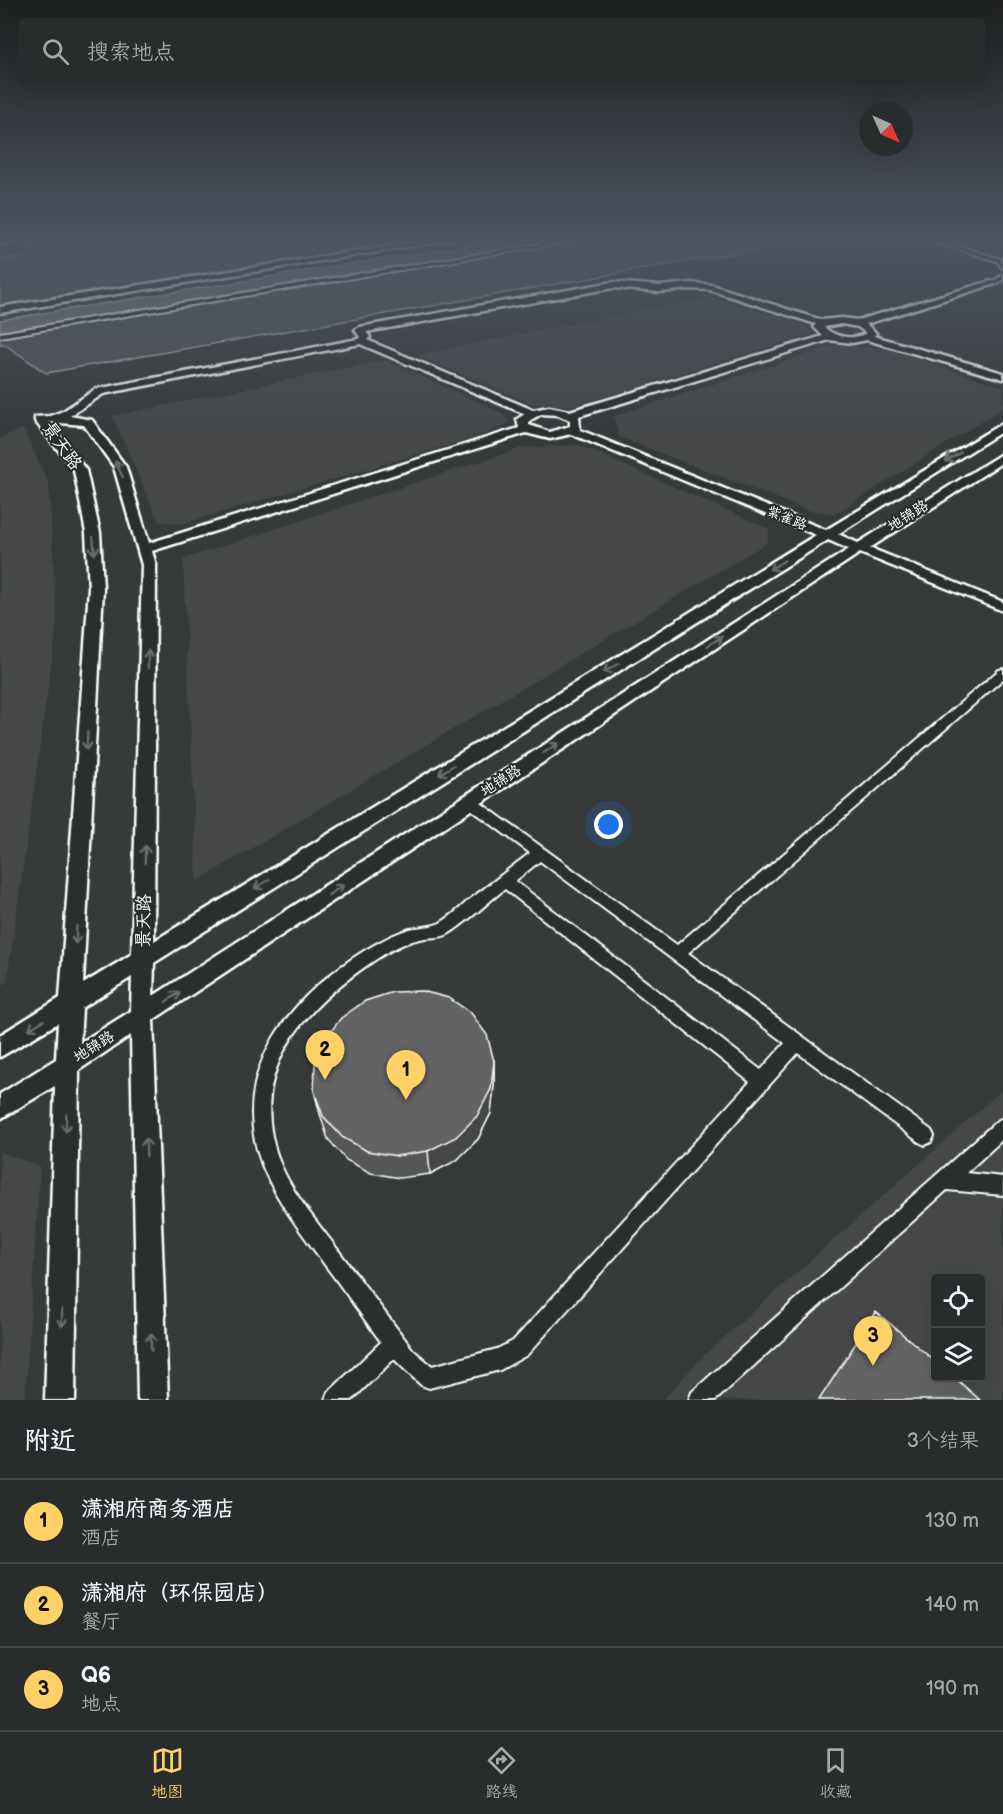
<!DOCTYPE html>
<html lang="zh">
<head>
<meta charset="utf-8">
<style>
	:root { --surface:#292c2c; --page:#313434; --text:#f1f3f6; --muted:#a5a7a9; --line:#454848; --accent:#ffd166 }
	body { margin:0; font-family:"Balsamiq Sans","LXGW WenKai TC",sans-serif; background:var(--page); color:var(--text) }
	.controls { position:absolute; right:18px; bottom:18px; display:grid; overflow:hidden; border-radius:6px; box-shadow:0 6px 24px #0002 }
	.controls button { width:54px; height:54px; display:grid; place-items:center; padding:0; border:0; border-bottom:2px solid var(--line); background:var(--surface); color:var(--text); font:30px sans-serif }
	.compass { position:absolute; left:859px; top:102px; width:54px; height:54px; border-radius:50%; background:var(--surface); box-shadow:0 6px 24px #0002; rotate:135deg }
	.you { position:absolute; left:609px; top:825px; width:21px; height:21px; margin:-15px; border:4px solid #fff; border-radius:50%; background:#1a73e8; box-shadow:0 0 0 9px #1a73e833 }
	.badge { display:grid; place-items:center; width:39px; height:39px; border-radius:50%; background:var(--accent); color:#111; font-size:20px; font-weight:700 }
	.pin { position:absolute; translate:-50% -50px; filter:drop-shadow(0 2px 3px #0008) }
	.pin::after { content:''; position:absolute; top:32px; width:21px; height:18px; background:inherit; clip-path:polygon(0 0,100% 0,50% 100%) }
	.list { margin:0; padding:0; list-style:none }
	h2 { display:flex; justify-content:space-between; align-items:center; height:78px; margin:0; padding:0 24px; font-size:26px }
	h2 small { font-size:20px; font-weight:400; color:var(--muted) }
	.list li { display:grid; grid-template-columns:39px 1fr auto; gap:18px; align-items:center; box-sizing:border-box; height:84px; padding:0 24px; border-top:2px solid var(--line) }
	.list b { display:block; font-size:22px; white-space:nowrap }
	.list p { margin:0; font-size:20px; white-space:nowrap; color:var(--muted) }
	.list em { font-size:20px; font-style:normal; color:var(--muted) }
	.icon { flex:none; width:33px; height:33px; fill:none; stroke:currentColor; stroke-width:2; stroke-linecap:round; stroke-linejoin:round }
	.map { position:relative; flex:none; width:1003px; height:1400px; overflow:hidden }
	.search { position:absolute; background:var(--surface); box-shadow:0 6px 24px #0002; left:18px; right:18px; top:18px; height:66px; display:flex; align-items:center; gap:15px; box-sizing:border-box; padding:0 21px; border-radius:6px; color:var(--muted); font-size:22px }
	.sheet { height:330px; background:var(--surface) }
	nav { display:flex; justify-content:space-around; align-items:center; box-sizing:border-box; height:84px; border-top:2px solid var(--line); background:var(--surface); font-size:16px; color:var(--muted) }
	nav a { display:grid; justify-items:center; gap:3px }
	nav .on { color:var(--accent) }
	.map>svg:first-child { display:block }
	.built { fill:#444748; fill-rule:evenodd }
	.green { fill:#505354; stroke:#a8a9aa; stroke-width:1.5 }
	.water { fill:#767879; stroke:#adaeaf; stroke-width:1.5 }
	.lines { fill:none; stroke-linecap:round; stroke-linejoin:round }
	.street-casing { stroke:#fff; stroke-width:4 }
	.secondary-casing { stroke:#fff; stroke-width:5 }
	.street { fill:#2a2d2e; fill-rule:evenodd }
	.secondary { fill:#2a2d2e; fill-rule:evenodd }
	.wall { fill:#555657; stroke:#fff; stroke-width:1.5 }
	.shaded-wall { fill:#454647; stroke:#fff; stroke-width:1.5 }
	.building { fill:#636465; stroke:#fff; stroke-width:1.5 }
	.oneway { stroke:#6a6c6d }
	.labels { text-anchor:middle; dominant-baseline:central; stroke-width:4.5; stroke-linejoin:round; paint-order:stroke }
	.far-street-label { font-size:14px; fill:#fff; stroke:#2a2d2e }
	.street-label { font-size:15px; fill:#fff; stroke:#2a2d2e }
	.near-street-label { font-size:18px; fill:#fff; stroke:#2a2d2e }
</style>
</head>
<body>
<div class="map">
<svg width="1003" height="1400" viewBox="0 0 1003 1400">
	<rect width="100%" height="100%" fill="#373a3b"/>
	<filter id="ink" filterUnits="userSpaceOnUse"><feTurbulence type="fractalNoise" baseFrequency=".0167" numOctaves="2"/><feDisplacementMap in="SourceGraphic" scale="12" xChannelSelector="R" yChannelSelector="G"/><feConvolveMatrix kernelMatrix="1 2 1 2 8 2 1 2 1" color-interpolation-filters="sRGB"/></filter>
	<g filter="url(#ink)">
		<path class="built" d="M 710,297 L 803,324 L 813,333 L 575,406 L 532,404 L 416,355 Z
			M 836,345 L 885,348 L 1003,387 L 1003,408 L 835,514 L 807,510 L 619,437 L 614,416 Z
			M 385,360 L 501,412 L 509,422 L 487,434 L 182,524 L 159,522 L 112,416 Z
			M 23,428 L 49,484 L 57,623 L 7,982 L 0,987 L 0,438 Z
			M 579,445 L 769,529 L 767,543 L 197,881 L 183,559 L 521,448 Z
			M 1003,1089 L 1003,1400 L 663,1400 L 701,1358 ZM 936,1278 L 980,1278 L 980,1378 L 936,1378 Z
			M 0,1152 L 40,1166 L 25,1400 L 0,1400 Z"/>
		<path class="green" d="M 95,239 L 430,239 L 0,305 L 0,260 L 27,256 L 29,244 Z
			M 590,239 L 815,239 L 46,373 L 4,344 L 0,344 L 0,336 Z"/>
		<path class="water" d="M 506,239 L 577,239 L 0,334 L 0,320 Z"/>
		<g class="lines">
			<defs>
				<path id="street" d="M 570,239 L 586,239 L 0,337 L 0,333 Z
					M 924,239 L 934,239 L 1001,259 L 1003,269 L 997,261 Z
					M 1003,275 L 1003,280 L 996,284 L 992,284 L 992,282 Z
					M 1003,669 L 1003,679 L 688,953 L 931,1130 L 934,1136 L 931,1142 L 925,1145 L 919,1142 L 798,1053 L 527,1355 L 500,1370 L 429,1388 L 421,1385 L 394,1359 L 352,1400 L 326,1400 L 329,1392 L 381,1342 C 362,1316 344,1290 325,1265 C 302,1233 277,1202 262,1165 C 227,1072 290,997 364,951 C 379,942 393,934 410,929 C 419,927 432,927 440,923 C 451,917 460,908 469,900 C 490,884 509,869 530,853 L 464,804 L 462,801 L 464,798 L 474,798 L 677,945 L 999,670 ZM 540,861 L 785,1043 L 761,1070 L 515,881 ZM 505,889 L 750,1082 L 513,1341 L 497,1349 L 432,1366 L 413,1350 L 404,1338 C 382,1309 360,1279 338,1250 C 318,1223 293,1195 280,1163 C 245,1073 301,1010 372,962 C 388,951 406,941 425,938 C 433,937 441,938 448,934 C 465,924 488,902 505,889 Z
					M 1003,1118 L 1003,1139 L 966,1173 L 1003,1177 L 1003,1195 L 947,1190 L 716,1400 L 689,1400 L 692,1392 L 997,1121 Z"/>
				<path id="secondary" d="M 0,239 L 61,239 L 0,243 Z
					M 435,239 L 456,239 L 0,313 L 0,307 Z
					M 991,281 L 998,283 L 866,324 L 876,333 L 874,336 L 1003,373 L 1003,379 L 867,340 L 852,343 L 829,340 L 579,416 L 580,430 L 826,530 L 1003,423 L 1003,431 L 838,534 L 858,543 L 1003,453 L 1003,462 L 870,548 L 1003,602 L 1003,611 L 860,553 L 153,1020 L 168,1400 L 138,1400 L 131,1035 L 79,1070 L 75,1400 L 45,1400 L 55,1086 L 0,1119 L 0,1094 L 56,1059 L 58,1023 L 0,1057 L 0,1035 L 60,998 L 89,588 L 86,533 L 74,470 L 35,421 L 35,417 L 50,416 L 63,411 L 96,389 L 358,339 L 360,337 L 355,330 L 360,327 L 613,282 L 660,286 L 690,283 L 712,285 L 821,320 L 841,318 L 858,320 ZM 613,288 L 660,292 L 690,289 L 710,290 L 816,324 L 814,327 L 823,336 L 570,411 L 549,407 L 533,410 L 367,340 L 370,337 L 366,332 ZM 841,324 L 858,327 L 866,333 C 852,341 834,337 824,327 ZM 360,344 L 525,414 L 517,419 L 519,428 L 149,543 L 126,467 L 92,420 L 70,416 L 103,394 ZM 541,414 L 558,415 L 570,420 L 570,426 L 550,432 L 529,425 L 529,421 ZM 48,422 L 84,425 L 114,467 L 142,565 L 132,954 L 83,984 L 103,588 L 100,533 L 86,470 ZM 526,433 L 550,439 L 571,434 L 816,535 L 154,941 L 156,565 L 152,551 ZM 828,540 L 849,549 L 153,996 L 154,963 ZM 132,977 L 131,1011 L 80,1043 L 82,1008 Z"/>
			</defs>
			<use href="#street" class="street-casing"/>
			<use href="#secondary" class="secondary-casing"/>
			<use href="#street" class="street"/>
			<use href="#secondary" class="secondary"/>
		</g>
		<path class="wall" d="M 494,1061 L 494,1085 L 491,1113 L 478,1139 L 457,1160 L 430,1174 L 400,1178 L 371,1173 L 346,1160 L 328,1139 L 320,1114 L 314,1091 Z"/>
		<path class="shaded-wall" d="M 494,1061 L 494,1085 L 491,1113 L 478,1139 L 457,1160 L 430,1174 L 428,1151 Z"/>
		<path class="building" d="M 422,991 L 449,998 L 471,1013 L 487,1035 L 494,1061 L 491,1089 L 477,1116 L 456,1137 L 428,1151 L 397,1156 L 367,1151 L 342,1137 L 323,1116 L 314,1091 L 315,1064 L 325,1039 L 341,1018 L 365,1001 L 393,992 Z
			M 876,1312 L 936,1362 L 936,1377 L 954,1377 L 980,1400 L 819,1400 Z"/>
		<defs><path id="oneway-shaft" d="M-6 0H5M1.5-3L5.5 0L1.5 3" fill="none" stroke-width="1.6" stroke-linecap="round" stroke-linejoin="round" transform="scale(1.5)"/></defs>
		<g class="oneway">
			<use href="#oneway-shaft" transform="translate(953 457) rotate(149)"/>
			<use href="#oneway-shaft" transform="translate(119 469) rotate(-115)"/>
			<use href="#oneway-shaft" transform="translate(94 546) rotate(85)"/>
			<use href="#oneway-shaft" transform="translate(777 565) rotate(148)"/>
			<use href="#oneway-shaft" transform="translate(715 641) rotate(-33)"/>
			<use href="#oneway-shaft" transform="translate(148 659) rotate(-89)"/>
			<use href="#oneway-shaft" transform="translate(611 668) rotate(148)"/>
			<use href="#oneway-shaft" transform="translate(87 741) rotate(93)"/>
			<use href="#oneway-shaft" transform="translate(551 748) rotate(-33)"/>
			<use href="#oneway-shaft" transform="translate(446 770) rotate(148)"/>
			<use href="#oneway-shaft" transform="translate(145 854) rotate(-89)"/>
			<use href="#oneway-shaft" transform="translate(262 884) rotate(148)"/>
			<use href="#oneway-shaft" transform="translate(336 890) rotate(-34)"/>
			<use href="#oneway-shaft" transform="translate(76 935) rotate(93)"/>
			<use href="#oneway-shaft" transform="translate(173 997) rotate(-34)"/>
			<use href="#oneway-shaft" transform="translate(36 1025) rotate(148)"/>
			<use href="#oneway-shaft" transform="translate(66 1123) rotate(91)"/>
			<use href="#oneway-shaft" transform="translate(146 1147) rotate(-92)"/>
			<use href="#oneway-shaft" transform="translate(62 1318) rotate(91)"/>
			<use href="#oneway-shaft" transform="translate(151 1342) rotate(-92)"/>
		</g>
	</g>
	<linearGradient id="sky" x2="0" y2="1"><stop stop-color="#1e2020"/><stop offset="0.55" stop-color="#4d5560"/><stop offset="1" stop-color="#4d5560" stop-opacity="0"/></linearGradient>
	<rect width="1003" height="435" fill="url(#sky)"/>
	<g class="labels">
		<g class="far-street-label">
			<text transform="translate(787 518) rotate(22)">紫雀路</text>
		</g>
		<g class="street-label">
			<text transform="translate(908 516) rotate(-32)">地锦路</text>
			<text transform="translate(501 781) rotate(-33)">地锦路</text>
			<text transform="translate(94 1047) rotate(-32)">地锦路</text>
		</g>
		<g class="near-street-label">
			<text transform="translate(62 446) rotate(55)">景天路</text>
			<text transform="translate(144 921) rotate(-89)">景天路</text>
		</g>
	</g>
</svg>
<div class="controls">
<button><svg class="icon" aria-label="locate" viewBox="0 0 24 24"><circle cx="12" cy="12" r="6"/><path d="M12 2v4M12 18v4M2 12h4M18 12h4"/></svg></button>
<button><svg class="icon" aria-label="layers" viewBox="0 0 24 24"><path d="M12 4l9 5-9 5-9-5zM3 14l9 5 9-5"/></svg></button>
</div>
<svg class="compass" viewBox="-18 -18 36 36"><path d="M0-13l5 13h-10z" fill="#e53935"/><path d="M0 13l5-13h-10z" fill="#a5a7a9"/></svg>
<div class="you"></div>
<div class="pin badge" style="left:406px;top:1100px">1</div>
<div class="pin badge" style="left:325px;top:1080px">2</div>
<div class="pin badge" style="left:873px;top:1366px">3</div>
<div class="search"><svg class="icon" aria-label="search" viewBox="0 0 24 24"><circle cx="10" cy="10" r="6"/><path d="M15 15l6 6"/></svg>搜索地点</div>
</div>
<section class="sheet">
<h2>附近<small>3个结果</small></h2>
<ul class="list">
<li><span class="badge">1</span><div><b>潇湘府商务酒店</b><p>酒店</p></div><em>130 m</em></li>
<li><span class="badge">2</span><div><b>潇湘府（环保园店）</b><p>餐厅</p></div><em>140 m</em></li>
<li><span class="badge">3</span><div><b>Q6</b><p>地点</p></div><em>190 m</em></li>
</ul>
</section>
<nav>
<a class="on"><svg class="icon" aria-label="map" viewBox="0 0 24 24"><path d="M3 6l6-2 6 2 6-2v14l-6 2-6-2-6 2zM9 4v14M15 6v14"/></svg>地图</a>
<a><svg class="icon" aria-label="directions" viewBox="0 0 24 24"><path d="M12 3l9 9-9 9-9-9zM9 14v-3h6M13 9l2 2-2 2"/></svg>路线</a>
<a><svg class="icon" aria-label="saved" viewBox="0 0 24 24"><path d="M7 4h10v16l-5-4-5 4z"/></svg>收藏</a>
</nav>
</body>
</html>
